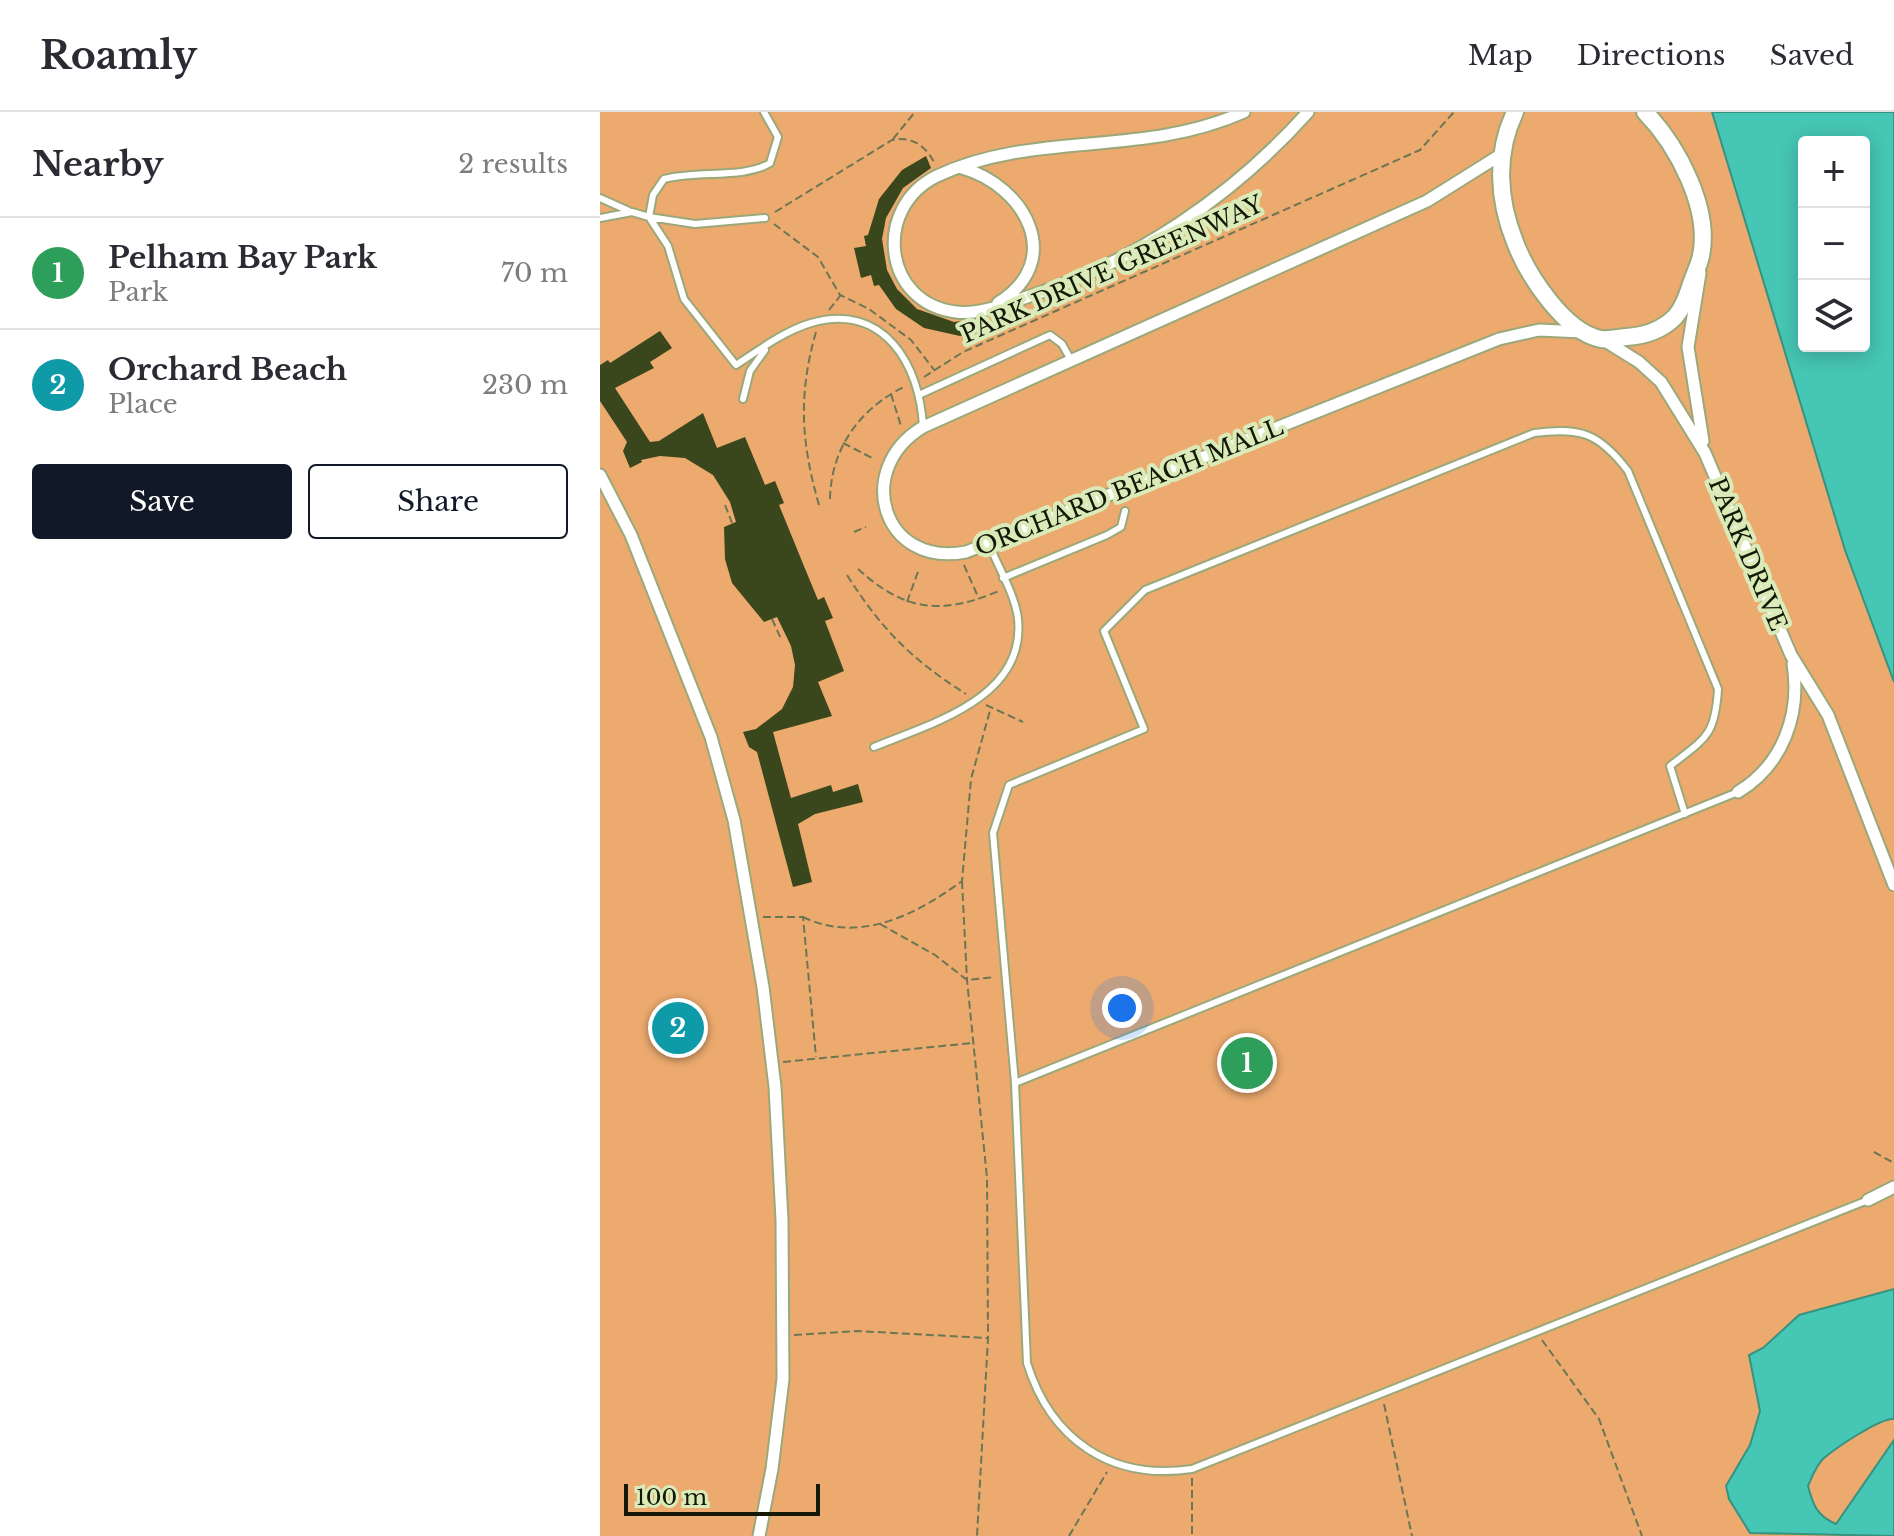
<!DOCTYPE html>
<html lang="en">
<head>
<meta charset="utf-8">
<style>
	:root { --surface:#fff; --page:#f7f7f7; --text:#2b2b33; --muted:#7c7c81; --line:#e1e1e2; --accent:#111827 }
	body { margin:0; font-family:"Libre Baskerville",serif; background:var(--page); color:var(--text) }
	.controls { position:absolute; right:24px; top:24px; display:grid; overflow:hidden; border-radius:8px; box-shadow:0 4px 20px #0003 }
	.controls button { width:72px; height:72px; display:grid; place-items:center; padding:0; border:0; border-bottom:2px solid var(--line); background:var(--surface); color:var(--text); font:40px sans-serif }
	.scale { position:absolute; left:24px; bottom:20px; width:196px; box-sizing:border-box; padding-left:8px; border:4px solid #141907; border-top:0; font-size:22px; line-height:28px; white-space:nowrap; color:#141907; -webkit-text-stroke:6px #daeab9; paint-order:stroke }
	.you { position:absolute; left:522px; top:896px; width:28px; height:28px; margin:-20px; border:6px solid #fff; border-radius:50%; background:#1a73e8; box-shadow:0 0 0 12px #1a73e833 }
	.badge { display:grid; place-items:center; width:52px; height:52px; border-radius:50%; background:var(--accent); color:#fff; font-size:26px; font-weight:700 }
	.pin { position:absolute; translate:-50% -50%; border:4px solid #fff; box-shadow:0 2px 8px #0006 }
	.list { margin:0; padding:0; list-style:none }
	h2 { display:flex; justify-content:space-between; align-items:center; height:104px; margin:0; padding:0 32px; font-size:34px }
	h2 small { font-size:26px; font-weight:400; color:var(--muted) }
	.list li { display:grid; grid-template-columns:52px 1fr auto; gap:24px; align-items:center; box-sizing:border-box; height:112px; padding:0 32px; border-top:2px solid var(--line) }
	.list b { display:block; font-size:30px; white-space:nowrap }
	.list p { margin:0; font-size:26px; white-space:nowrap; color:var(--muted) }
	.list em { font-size:26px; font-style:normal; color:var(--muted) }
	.actions { display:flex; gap:16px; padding:24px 32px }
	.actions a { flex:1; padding:18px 0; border:2px solid var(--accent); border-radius:8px; text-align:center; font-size:28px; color:var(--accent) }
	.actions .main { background:var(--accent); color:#fff }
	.icon { flex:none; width:44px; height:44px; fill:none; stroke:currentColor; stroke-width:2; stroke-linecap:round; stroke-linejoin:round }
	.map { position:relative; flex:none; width:1294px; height:1424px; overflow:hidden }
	header { display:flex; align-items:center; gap:48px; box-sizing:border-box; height:112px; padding:0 40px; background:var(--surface); border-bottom:2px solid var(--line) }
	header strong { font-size:38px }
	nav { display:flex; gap:44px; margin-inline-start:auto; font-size:28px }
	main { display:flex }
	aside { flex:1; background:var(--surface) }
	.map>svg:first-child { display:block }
	.green { fill:#ecaa6f }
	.water { fill:#46c6b4; stroke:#379280; stroke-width:2; fill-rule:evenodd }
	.building { fill:#3a461b }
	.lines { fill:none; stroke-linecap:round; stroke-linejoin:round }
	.lane-casing { stroke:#9aa87a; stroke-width:10 }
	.street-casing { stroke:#9aa87a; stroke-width:15 }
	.secondary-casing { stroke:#9aa87a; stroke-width:20 }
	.path { stroke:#6c7655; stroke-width:2; stroke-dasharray:8 4; stroke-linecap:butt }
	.lane { stroke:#fff; stroke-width:6 }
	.street { stroke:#fff; stroke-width:11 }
	.secondary { stroke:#fff; stroke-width:16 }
	.labels { text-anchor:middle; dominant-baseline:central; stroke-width:8; stroke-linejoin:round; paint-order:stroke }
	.street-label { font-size:24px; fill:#141907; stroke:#daeab9 }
</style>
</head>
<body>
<header>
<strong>Roamly</strong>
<nav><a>Map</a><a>Directions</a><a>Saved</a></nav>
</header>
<main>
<aside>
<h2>Nearby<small>2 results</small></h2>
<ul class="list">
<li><span class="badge" style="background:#2e9e5b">1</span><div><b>Pelham Bay Park</b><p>Park</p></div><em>70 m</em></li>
<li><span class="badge" style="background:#0f9aa8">2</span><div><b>Orchard Beach</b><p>Place</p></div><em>230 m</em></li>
</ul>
<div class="actions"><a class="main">Save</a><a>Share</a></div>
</aside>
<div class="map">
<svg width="1294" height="1424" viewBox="0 0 1294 1424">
	<rect width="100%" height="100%" fill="#cdddac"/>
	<path class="green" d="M 0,0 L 1151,0 L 1197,222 L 1294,498 L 1294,1424 L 0,1424 Z"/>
	<path class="water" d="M 1112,0 L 1294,0 L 1294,570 L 1245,438 ZM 1264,30 L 1264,234 L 1204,234 L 1204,30 Z
		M 1294,1177 L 1294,1307 C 1281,1305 1236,1336 1224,1346 C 1216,1353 1212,1365 1208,1374 C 1213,1393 1217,1404 1236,1412 L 1294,1328 L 1294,1424 L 1150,1421 L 1129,1387 L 1126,1374 L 1150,1333 L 1160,1299 L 1149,1243 L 1163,1236 L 1199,1203 Z"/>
	<path class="building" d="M 326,44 L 331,56 L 303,76 L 286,106 L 282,127 L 287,158 L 297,177 L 317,197 L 354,210 L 386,206 L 390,220 L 360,224 L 324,216 L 296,197 L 279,173 L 274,174 L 271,163 L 261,166 L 254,136 L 266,134 L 264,124 L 268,123 L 279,87 L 302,58 Z
		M 60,219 L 72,236 L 50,250 L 54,256 L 15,276 L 50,330 L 59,329 L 103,301 L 117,336 L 145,325 L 165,373 L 175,369 L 184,391 L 179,393 L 206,459 L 218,488 L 224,485 L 233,506 L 225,509 L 244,559 L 218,570 L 232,604 L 173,620 L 191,686 L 231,673 L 233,680 L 258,672 L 263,690 L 215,702 L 198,712 L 212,770 L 193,775 L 157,640 L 149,635 L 143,620 L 156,617 L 182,597 L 193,575 L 195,553 L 191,534 L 177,505 L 164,510 L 132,471 L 125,447 L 124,415 L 136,410 L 130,390 L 113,363 L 85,346 L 60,344 L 41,348 L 42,350 L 30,356 L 23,339 L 27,330 L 0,289 L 0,253 L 8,248 L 10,251 Z"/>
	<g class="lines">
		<defs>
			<path id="lane" d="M 164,0 L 178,25 L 170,51 C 144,67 98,58 64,67 L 53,83 L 49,105 L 95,112 L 165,106
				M 0,86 L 29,99
				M 0,106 L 32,100 L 49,105 L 68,134 L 84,187 L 136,253 C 159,238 184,219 211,211 C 284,190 320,253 323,315
				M 321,282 L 450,223 L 462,232 L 471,248
				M 143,287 L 150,259 L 165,238
				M 403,466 L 507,423 L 521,415 L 525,399
				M 274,635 C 332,611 426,586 418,507 C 415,482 398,455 389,432
				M 1085,702 L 1070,654 C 1106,626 1115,624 1118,577 L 1028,359 C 999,321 981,315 934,321 L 545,478 L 504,519 L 544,617 L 409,673 L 393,721 L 415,971 L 427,1251 C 451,1328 511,1369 592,1357 L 1268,1088
				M 415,971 L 1138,680"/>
			<path id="street" d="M 644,0 C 541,46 435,18 337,64 C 273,95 282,191 356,200 C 379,203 406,192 427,185 C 534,151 633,84 708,0
				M 902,42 L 827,89 L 323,315 C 253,357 282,456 366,440 L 899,227 L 939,218 L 982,220
				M 362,56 C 426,74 466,149 398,191
				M 1100,161 L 1088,235 L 1103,329
				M 1002,227 L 1039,250 L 1061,270 L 1105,341 L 1191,543 L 1228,603 L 1294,773
				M 0,363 L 31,423 L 111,625 L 134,708 L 163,875 L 175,975 L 182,1108 L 183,1267 L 172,1357 L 159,1424
				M 1138,680 C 1183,653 1201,602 1193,552
				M 1268,1088 L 1294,1075"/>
			<path id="secondary" d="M 915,0 C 895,42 898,88 915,130 C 927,162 964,220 1001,227 C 1008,228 1018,226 1026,225 C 1045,224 1061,219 1075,205 C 1083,196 1087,184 1091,172 C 1094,163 1099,153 1101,144 C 1111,96 1077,33 1045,0"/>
		</defs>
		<use href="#lane" class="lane-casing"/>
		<use href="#street" class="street-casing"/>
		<use href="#secondary" class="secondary-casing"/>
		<path class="path" d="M 293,27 L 315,0
			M 175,100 L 292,28 C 311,24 325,33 334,50
			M 174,112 L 218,145 L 240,183 L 269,197 L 311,228 L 335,259
			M 229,198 L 240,184
			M 216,220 C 198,283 201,330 219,393
			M 324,265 L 363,240 L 820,38 L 854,0
			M 291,282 L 301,314
			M 243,331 L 274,347
			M 230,387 C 231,337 259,297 304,275
			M 125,393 L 132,411
			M 254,420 L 266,415
			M 364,453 L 379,487
			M 258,457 C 305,500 342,503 399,479
			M 247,463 C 282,518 311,547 366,582
			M 307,490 L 319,457
			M 172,507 L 182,529
			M 386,593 L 423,610
			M 362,769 L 367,868 L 387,1066 L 388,1226 L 377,1424
			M 163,805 L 203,805 L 216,945
			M 203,805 C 259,832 316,803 362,769 L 371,667 L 391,595
			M 280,812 L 335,843 L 367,868 L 395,865
			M 183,950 L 372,931
			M 1274,1040 L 1294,1051
			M 194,1223 L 257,1219 L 387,1226
			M 942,1228 L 999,1307 L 1042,1424
			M 784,1292 L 812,1424
			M 592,1366 L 592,1424
			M 469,1424 L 507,1360"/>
		<use href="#lane" class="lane"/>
		<use href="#street" class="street"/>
		<use href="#secondary" class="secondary"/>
	</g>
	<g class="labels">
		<g class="street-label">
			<text transform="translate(512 157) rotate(-24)">PARK DRIVE GREENWAY</text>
			<text transform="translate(529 375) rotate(-22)">ORCHARD BEACH MALL</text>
			<text transform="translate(1148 442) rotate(67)">PARK DRIVE</text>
		</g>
	</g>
</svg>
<div class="controls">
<button>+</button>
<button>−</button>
<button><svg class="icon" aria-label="layers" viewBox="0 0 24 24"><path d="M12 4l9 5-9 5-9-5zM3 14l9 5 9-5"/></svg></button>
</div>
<div class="scale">100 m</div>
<div class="you"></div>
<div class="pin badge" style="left:647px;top:951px;background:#2e9e5b">1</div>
<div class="pin badge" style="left:78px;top:916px;background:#0f9aa8">2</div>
</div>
</main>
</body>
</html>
